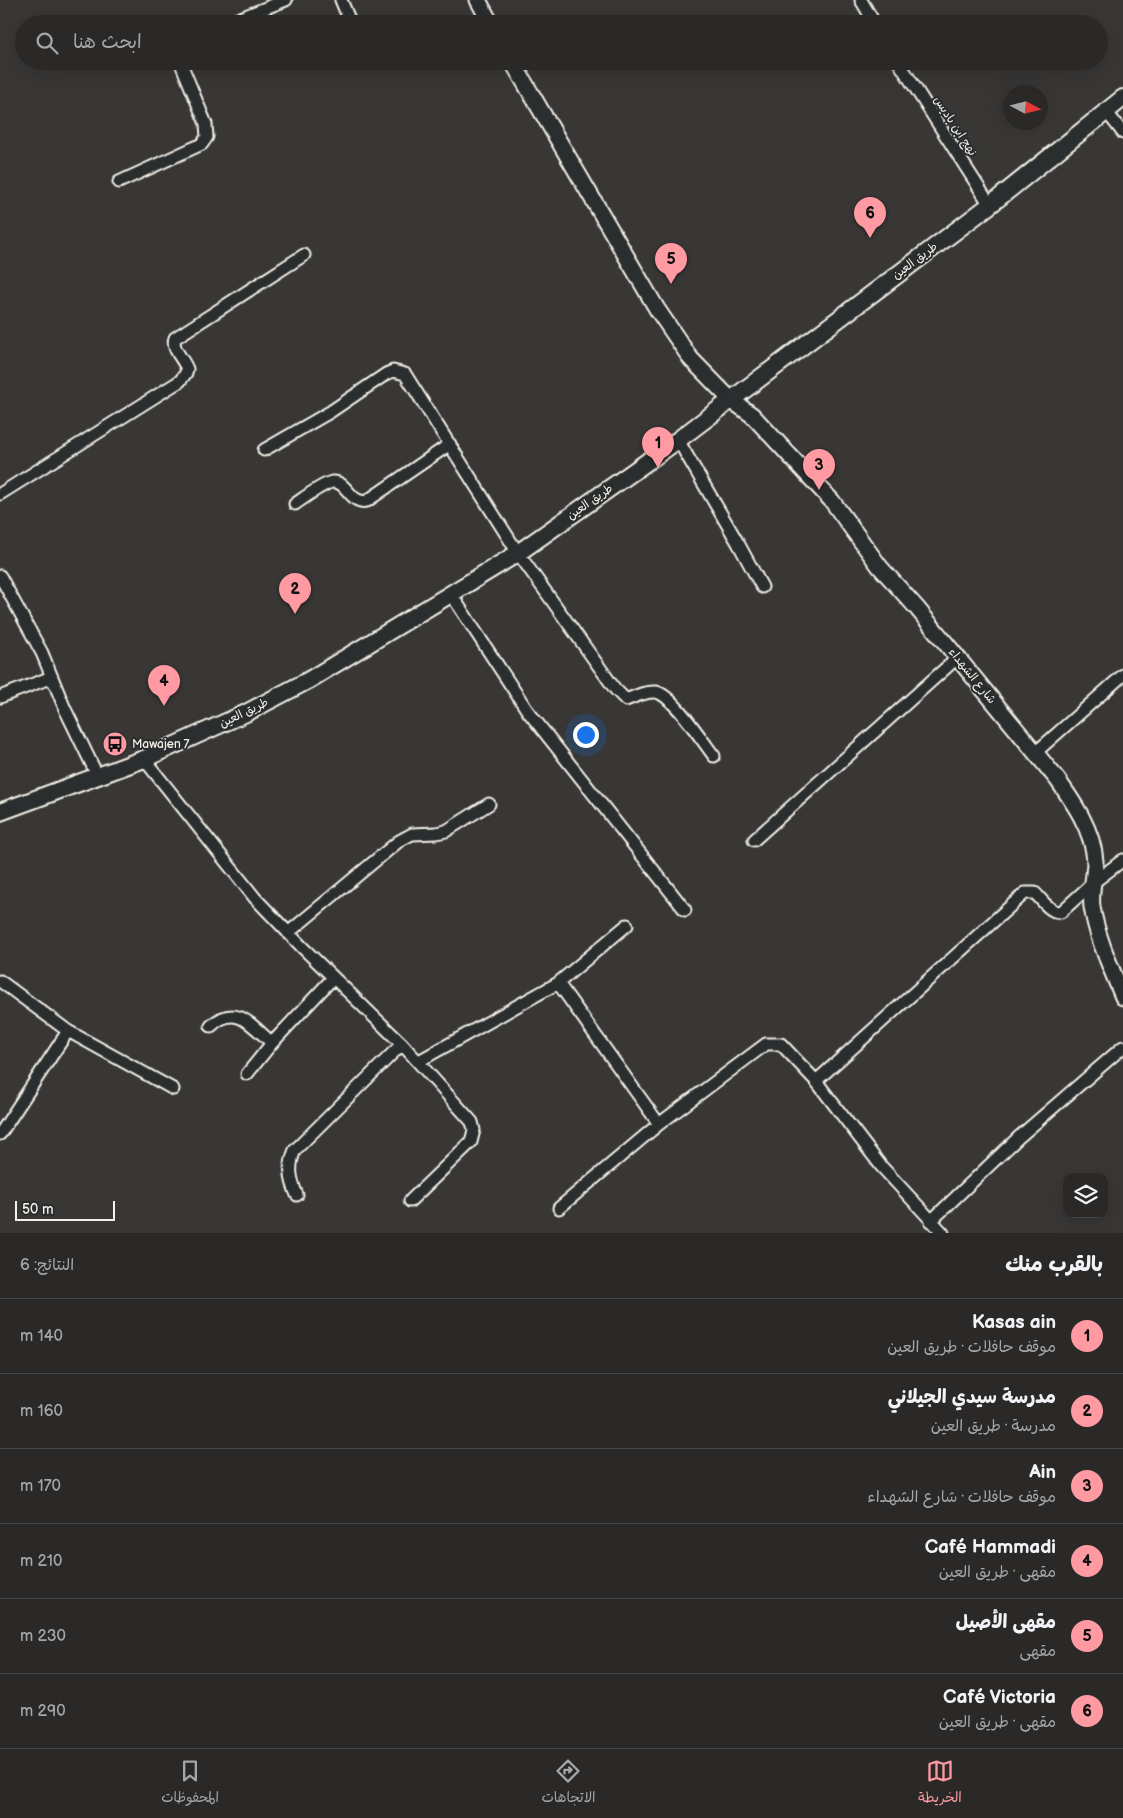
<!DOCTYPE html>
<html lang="ar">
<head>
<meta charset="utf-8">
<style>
	:root { --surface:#2a2928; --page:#323130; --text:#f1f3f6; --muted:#a5a6a8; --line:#464545; --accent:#ff9aa2 }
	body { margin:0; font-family:"Balsamiq Sans","Playpen Sans Arabic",sans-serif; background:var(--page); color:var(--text); direction:rtl }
	.controls { position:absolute; right:15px; bottom:15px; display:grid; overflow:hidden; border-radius:10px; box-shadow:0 5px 20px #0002 }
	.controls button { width:45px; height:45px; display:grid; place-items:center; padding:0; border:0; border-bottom:1px solid var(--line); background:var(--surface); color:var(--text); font:25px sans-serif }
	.compass { position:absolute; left:1003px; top:85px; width:45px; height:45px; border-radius:50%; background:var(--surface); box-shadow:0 5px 20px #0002; rotate:97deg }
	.scale { position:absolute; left:15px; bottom:12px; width:100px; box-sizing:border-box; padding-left:5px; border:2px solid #f4f1e8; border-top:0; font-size:14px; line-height:18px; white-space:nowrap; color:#f4f1e8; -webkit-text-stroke:4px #2a2d2e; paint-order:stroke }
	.you { position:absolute; left:585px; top:734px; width:18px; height:18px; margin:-12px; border:4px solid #fff; border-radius:50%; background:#1a73e8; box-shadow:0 0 0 8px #1a73e833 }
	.badge { display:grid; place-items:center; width:32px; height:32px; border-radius:50%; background:var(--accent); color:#111; font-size:16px; font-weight:700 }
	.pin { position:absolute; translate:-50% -41px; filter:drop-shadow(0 1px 2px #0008) }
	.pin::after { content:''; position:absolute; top:26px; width:18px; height:15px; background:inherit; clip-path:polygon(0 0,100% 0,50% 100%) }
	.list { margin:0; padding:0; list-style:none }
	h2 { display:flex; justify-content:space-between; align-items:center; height:65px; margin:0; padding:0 20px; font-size:21px }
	h2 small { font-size:16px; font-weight:400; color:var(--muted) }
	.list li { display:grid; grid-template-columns:32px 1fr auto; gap:15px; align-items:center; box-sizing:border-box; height:75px; padding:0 20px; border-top:1px solid var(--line) }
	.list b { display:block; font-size:19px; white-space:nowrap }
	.list p { margin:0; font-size:16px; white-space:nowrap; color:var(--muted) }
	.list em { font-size:16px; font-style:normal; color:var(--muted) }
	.icon { flex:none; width:28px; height:28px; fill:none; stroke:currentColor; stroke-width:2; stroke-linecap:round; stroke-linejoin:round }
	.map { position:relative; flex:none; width:1123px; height:1233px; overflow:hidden; direction:ltr }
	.search { position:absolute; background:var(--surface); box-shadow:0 5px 20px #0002; left:15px; right:15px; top:15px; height:55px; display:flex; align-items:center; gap:12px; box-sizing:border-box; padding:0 18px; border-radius:28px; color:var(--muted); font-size:19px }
	.sheet { height:515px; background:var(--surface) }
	nav { display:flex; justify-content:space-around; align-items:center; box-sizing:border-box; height:70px; border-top:1px solid var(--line); background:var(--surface); font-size:14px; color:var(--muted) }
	nav a { display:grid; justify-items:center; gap:2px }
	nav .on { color:var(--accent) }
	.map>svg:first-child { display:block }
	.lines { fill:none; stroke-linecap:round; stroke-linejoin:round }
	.minor-casing { stroke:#f4f1e8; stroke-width:15 }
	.tertiary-casing { stroke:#f4f1e8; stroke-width:19 }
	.secondary-casing { stroke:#f4f1e8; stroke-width:20 }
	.minor { stroke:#2a2d2e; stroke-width:11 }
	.tertiary { stroke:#2a2d2e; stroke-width:15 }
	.secondary { stroke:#2a2d2e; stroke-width:16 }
	.labels { text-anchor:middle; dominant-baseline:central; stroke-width:4; stroke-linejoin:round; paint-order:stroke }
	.street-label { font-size:12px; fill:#f4f1e8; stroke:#2a2d2e }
	.poi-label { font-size:12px; fill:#f4f1e8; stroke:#2a2d2e; text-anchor:start }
</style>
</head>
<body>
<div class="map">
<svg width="1123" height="1233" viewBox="0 0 1123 1233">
	<rect width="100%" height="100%" fill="#383736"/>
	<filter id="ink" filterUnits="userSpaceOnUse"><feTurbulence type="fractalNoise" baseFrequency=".02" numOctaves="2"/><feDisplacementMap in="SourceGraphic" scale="10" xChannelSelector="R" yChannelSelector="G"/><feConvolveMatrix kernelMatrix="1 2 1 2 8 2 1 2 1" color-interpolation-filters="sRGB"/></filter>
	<g filter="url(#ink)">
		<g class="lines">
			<defs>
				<path id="minor" d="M 341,0 L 351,24
					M 861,0 L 875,24
					M 225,24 L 286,0
					M 898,61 L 990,205
					M 1106,111 L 1123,133
					M 119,182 L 202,144 L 207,137 L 206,124 L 180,61
					M 678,440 L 738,543 L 762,587
					M 264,450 L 330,412 L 386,374 L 393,371 L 405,374 L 518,553 L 615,689 L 626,700 C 636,696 646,691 656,692 C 673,695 703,742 714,756
					M 0,494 L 180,381 L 186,373 L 187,369 C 183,358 171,349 175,338 L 304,255
					M 295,504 C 304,498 322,484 332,482 C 347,480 350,505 367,501 L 450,444
					M 0,576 L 42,653 L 65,709 L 97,775
					M 451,594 L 527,710 L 685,910
					M 0,697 L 52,677
					M 1035,753 L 1123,675
					M 144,759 L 255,898 L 302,947 L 402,1044 L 472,1122 L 474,1130 L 471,1142 L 410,1201
					M 754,840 L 957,658
					M 288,933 L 399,841 L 412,834 L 436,833 L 446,831 L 489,804
					M 0,981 L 68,1031 L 173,1089
					M 558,983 L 659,1124 L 766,1044 L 781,1044 L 816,1081 L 881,1166 L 943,1233
					M 211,1026 C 236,1002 252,1026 272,1043
					M 419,1061 L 558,983 L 627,925
					M 247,1074 L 272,1043 L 333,978
					M 816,1081 L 1025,893 L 1035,893 C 1042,900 1050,913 1061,912 L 1094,882 L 1123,860
					M 0,1134 L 68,1031
					M 297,1195 C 290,1179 288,1166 295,1150 L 402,1044
					M 559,1208 L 659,1124
					M 931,1221 L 1019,1137 L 1123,1047"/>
				<path id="tertiary" d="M 478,0 L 491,24
					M 512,61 L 657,309 L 691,359 L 731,400 L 752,415 L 832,501 L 880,567 L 916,607 L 1057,779 C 1074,803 1093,830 1095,861 C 1095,876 1090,892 1092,907 C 1097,938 1111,968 1123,997"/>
				<path id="secondary" d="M 0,812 L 144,759 L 246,713 L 309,680 L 518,553 L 678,440 L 731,400 L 990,205 L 1123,98"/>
			</defs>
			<use href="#minor" class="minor-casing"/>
			<use href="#tertiary" class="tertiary-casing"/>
			<use href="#secondary" class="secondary-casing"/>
			<use href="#minor" class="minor"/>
			<use href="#tertiary" class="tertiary"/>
			<use href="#secondary" class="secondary"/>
		</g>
	</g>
	<defs>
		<symbol id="bus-disc" viewBox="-11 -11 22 22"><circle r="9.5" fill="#ff9aa2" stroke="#2a2d2e"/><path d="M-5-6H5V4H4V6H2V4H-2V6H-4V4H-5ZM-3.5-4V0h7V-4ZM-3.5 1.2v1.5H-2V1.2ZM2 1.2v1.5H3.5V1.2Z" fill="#111"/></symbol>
	</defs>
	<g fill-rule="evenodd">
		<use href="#bus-disc" x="101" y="730" width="28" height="28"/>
	</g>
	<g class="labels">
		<g class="street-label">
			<text transform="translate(955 126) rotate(57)">نهج ابن باديس</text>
			<text transform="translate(915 261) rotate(-37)">طريق العين</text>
			<text transform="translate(590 502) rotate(-35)">طريق العين</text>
			<text transform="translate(972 676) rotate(51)">شارع الشهداء</text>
			<text transform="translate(244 713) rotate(-26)">طريق العين</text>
		</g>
		<g class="poi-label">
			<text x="132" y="744">Mawajen 7</text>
		</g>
	</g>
</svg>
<div class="controls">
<button><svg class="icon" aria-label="layers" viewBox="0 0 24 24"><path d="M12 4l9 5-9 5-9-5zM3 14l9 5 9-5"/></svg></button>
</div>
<svg class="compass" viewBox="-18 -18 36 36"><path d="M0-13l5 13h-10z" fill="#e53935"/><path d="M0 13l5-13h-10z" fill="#a5a6a8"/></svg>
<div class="scale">50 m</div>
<div class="you"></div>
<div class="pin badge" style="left:658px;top:468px">1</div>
<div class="pin badge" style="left:295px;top:614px">2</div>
<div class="pin badge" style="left:819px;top:490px">3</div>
<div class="pin badge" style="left:164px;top:706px">4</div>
<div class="pin badge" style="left:671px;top:284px">5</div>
<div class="pin badge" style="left:870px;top:238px">6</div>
<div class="search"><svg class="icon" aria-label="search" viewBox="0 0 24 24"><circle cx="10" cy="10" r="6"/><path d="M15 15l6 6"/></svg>ابحث هنا</div>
</div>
<section class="sheet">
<h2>بالقرب منك<small>النتائج: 6</small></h2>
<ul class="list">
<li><span class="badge">1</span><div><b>Kasas ain</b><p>موقف حافلات · طريق العين</p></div><em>140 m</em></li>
<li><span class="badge">2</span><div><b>مدرسة سيدي الجيلاني</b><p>مدرسة · طريق العين</p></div><em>160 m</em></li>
<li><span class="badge">3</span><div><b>Ain</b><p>موقف حافلات · شارع الشهداء</p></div><em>170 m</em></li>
<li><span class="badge">4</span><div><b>Café Hammadi</b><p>مقهى · طريق العين</p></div><em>210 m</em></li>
<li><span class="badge">5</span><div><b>مقهى الأصيل</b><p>مقهى</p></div><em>230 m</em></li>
<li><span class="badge">6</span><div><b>Café Victoria</b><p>مقهى · طريق العين</p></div><em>290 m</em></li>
</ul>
</section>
<nav>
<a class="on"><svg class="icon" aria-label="map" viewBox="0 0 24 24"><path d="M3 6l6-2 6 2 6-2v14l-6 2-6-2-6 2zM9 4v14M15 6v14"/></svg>الخريطة</a>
<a><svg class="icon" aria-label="directions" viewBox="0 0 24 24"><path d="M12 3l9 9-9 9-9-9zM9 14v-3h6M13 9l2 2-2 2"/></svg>الاتجاهات</a>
<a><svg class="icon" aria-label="saved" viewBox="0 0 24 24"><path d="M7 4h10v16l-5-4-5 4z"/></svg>المحفوظات</a>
</nav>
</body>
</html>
